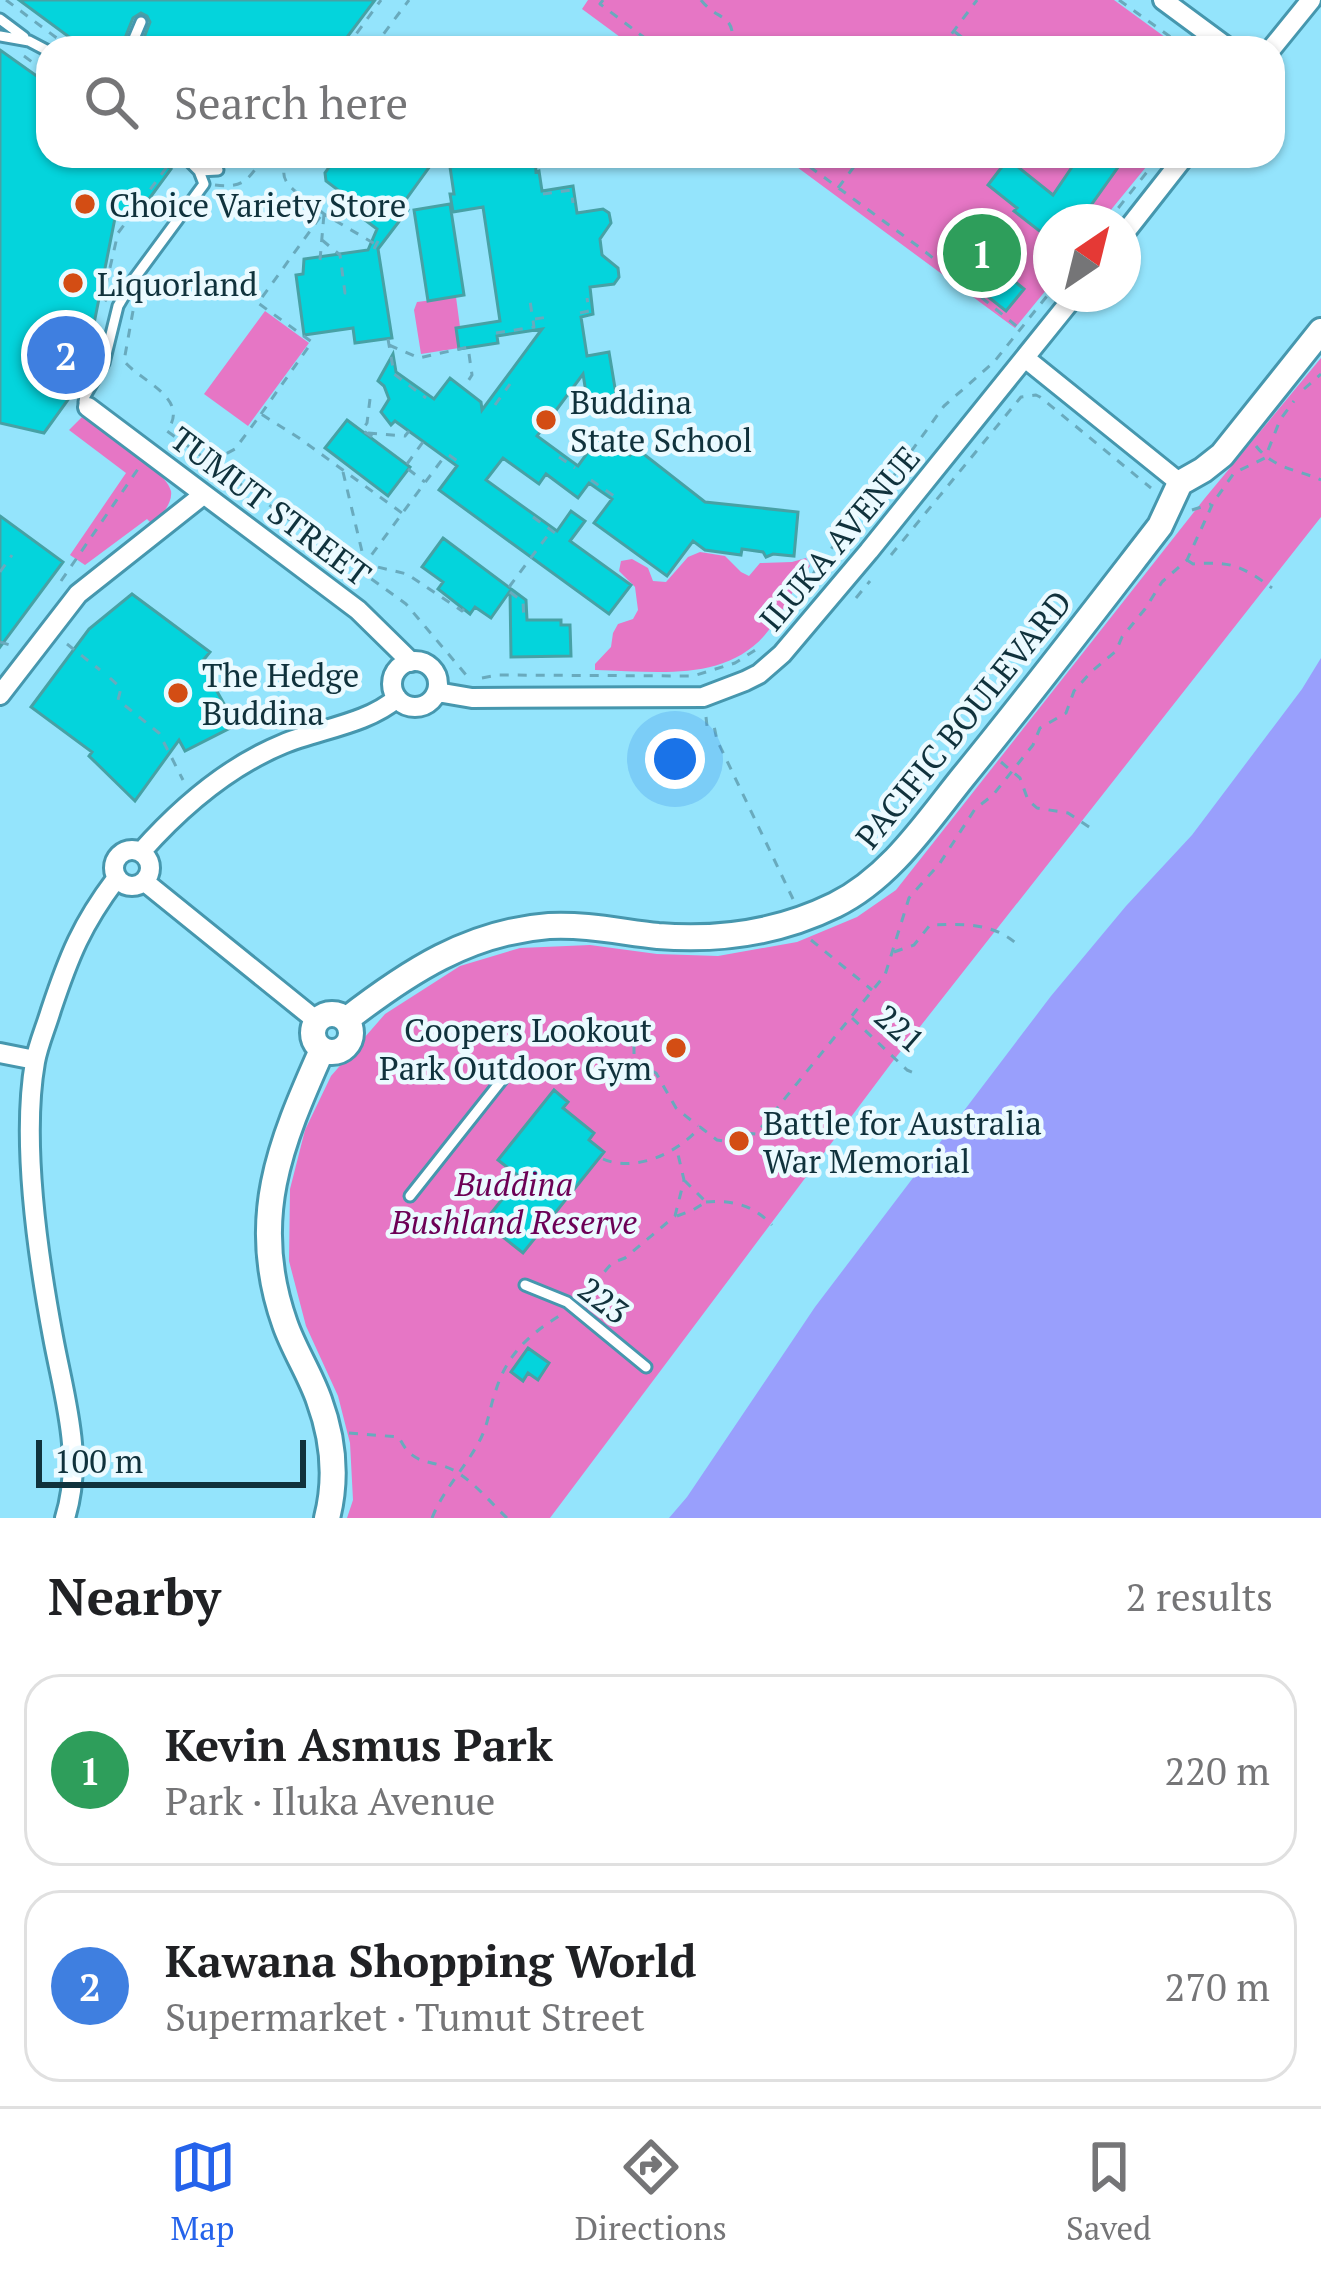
<!DOCTYPE html>
<html lang="en">
<head>
<meta charset="utf-8">
<style>
	:root { --surface:#fff; --page:#f2f2f2; --text:#202124; --muted:#757577; --line:#e0e0e0; --accent:#2563eb }
	body { margin:0; font-family:"PT Serif",serif; background:var(--page); color:var(--text) }
	.compass { position:absolute; left:1033px; top:204px; width:108px; height:108px; border-radius:50%; background:var(--surface); box-shadow:0 3px 9px #0004; rotate:35deg }
	.scale { position:absolute; left:36px; bottom:30px; width:270px; box-sizing:border-box; padding-left:12px; border:6px solid #10323c; border-top:0; font-size:33px; line-height:42px; white-space:nowrap; color:#10323c; -webkit-text-stroke:9px #ebfaff; paint-order:stroke }
	.you { position:absolute; left:675px; top:759px; width:42px; height:42px; margin:-30px; border:9px solid #fff; border-radius:50%; background:#1a73e8; box-shadow:0 0 0 18px #1a73e833 }
	.badge { display:grid; place-items:center; width:78px; height:78px; border-radius:50%; background:var(--accent); color:#fff; font-size:39px; font-weight:700 }
	.pin { position:absolute; translate:-50% -50%; border:6px solid #fff; box-shadow:0 3px 12px #0006 }
	.list { margin:0; padding:0; list-style:none }
	h2 { display:flex; justify-content:space-between; align-items:center; height:156px; margin:0; padding:0 48px; font-size:51px }
	h2 small { font-size:39px; font-weight:400; color:var(--muted) }
	.list li { display:grid; grid-template-columns:78px 1fr auto; gap:36px; align-items:center; box-sizing:border-box; height:192px; margin:0 24px 24px; padding:0 24px; border:3px solid var(--line); border-radius:36px }
	.list b { display:block; font-size:45px; white-space:nowrap }
	.list p { margin:0; font-size:39px; white-space:nowrap; color:var(--muted) }
	.list em { font-size:39px; font-style:normal; color:var(--muted) }
	.icon { flex:none; width:66px; height:66px; fill:none; stroke:currentColor; stroke-width:2; stroke-linecap:round; stroke-linejoin:round }
	.map { position:relative; flex:none; width:1321px; height:1518px; overflow:hidden }
	.search { position:absolute; background:var(--surface); box-shadow:0 3px 9px #0004; left:36px; right:36px; top:36px; height:132px; display:flex; align-items:center; gap:30px; box-sizing:border-box; padding:0 42px; border-radius:36px; color:var(--muted); font-size:45px }
	.sheet { height:588px; background:var(--surface) }
	nav { display:flex; justify-content:space-around; align-items:center; box-sizing:border-box; height:168px; border-top:3px solid var(--line); background:var(--surface); font-size:33px; color:var(--muted) }
	nav a { display:grid; justify-items:center; gap:6px }
	nav .on { color:var(--accent) }
	.map>svg:first-child { display:block }
	.green { fill:#e676c5 }
	.water { fill:#999ffc }
	.building { fill:#04d4dc; stroke:#47a1a5; stroke-width:3 }
	.lines { fill:none; stroke-linecap:round; stroke-linejoin:round }
	.service-casing { stroke:#4697ae; stroke-width:15 }
	.minor-casing { stroke:#4697ae; stroke-width:24 }
	.tertiary-casing { stroke:#4697ae; stroke-width:30 }
	.path { stroke:#69aabd; stroke-width:3; stroke-dasharray:9 9; stroke-linecap:butt }
	.service { stroke:#fff; stroke-width:9 }
	.minor { stroke:#fff; stroke-width:18 }
	.tertiary { stroke:#fff; stroke-width:24 }
	.poi-dot { fill:#d34d14; stroke:#ebfaff; stroke-width:4.5 }
	.labels { text-anchor:middle; dominant-baseline:central; stroke-width:9; stroke-linejoin:round; paint-order:stroke }
	.poi-label { font-size:33px; fill:#10323c; stroke:#ebfaff; text-anchor:start }
	.street-label { font-size:33px; fill:#10323c; stroke:#ebfaff }
	.park-label { font-size:33px; font-style:italic; fill:#6c0056; stroke:#ebfaff }
</style>
</head>
<body>
<div class="map">
<svg width="1321" height="1518" viewBox="0 0 1321 1518">
	<rect width="100%" height="100%" fill="#94e4fc"/>
	<path class="green" d="M 588,0 L 1114,0 L 1180,48 L 635,48 L 582,9 Z
		M 782,156 L 1155,156 L 1101,222 L 1051,222 L 1051,284 L 1015,328 Z
		M 456,297 L 460,327 L 456,329 L 459,348 L 421,354 L 414,310 L 417,302 Z
		M 265,311 L 309,343 L 248,426 L 204,394 Z
		M 1321,358 L 1321,517 L 893,1061 L 550,1518 L 347,1518 L 353,1500 L 350,1443 L 338,1396 L 306,1326 L 289,1261 L 290,1189 L 305,1130 L 331,1076 L 385,1014 L 460,966 L 520,948 L 590,945 L 657,954 L 718,956 L 797,942 L 857,917 L 896,890 L 1205,498 Z
		M 82,417 C 100,427 168,472 171,491 C 173,504 160,516 153,525 L 147,519 L 85,565 L 70,555 L 126,473 L 69,430 Z
		M 700,552 L 725,556 L 741,572 L 749,576 L 760,563 L 792,562 L 806,558 L 810,566 C 792,588 783,615 764,636 C 722,683 652,671 595,670 L 595,664 L 611,647 L 613,633 L 618,624 L 633,619 L 638,610 L 635,587 L 619,571 L 621,561 L 632,559 L 648,568 L 653,581 L 666,582 L 688,557 Z"/>
	<path class="water" d="M 1321,658 L 1321,1518 L 669,1518 L 687,1497 L 815,1307 L 1051,996 L 1126,906 L 1192,835 L 1302,689 Z"/>
	<path class="building" d="M 19,0 L 375,0 L 339,48 L 140,48 L 150,22 L 147,16 L 141,13 L 133,18 L 121,48 L 84,48 Z
		M 0,50 L 48,84 L 48,156 L 154,156 L 171,169 L 138,214 L 131,210 L 128,216 L 116,213 L 83,379 L 44,433 L 0,423 Z
		M 337,156 L 416,156 L 430,166 L 397,212 L 407,211 L 378,249 L 392,338 L 355,343 L 353,328 L 304,335 L 296,275 L 303,274 L 304,259 L 368,250 L 377,229 L 365,220 L 370,214 L 326,181 L 325,173 Z
		M 472,156 L 535,156 L 536,172 L 539,171 L 542,191 L 573,186 L 577,213 L 603,209 L 609,213 L 611,223 L 600,239 L 602,255 L 618,268 L 619,277 L 614,284 L 590,287 L 593,314 L 581,317 L 587,356 L 609,352 L 617,400 L 588,405 L 583,374 L 537,436 L 578,466 L 601,434 L 630,455 L 636,448 L 705,502 L 798,512 L 794,556 L 773,554 L 766,557 L 763,552 L 742,549 L 741,555 L 705,550 L 693,541 L 667,576 L 594,523 L 612,499 L 589,483 L 578,498 L 546,474 L 539,484 L 503,458 L 486,480 L 557,531 L 571,511 L 585,521 L 570,541 L 631,585 L 609,614 L 439,490 L 457,466 L 395,421 L 391,425 L 381,412 L 389,399 L 384,386 L 378,381 L 393,354 L 396,372 L 434,399 L 450,378 L 481,402 L 482,410 L 542,329 L 497,336 L 498,343 L 459,349 L 456,328 L 500,321 L 483,207 L 453,212 L 450,194 L 454,194 L 450,167 L 473,164 Z
		M 1056,156 L 1126,156 L 1079,222 L 1051,222 L 1051,240 L 1014,211 L 1017,208 L 988,185 L 1008,159 L 1053,195 L 1072,167 Z
		M 450,204 L 464,295 L 428,301 L 414,210 Z
		M 977,251 L 1024,289 L 1006,311 L 959,274 Z
		M 347,420 L 410,467 L 388,496 L 325,448 Z
		M 0,516 L 63,562 L 0,647 Z
		M 443,538 L 526,600 L 527,620 L 561,620 L 561,625 L 570,625 L 571,656 L 511,657 L 510,591 L 491,618 L 475,607 L 470,614 L 438,589 L 443,582 L 422,567 Z
		M 132,594 L 210,652 L 201,663 L 236,725 L 185,751 L 179,740 L 135,801 L 89,756 L 92,752 L 31,707 L 89,629 Z
		M 554,1090 L 568,1102 L 563,1108 L 594,1133 L 589,1140 L 604,1152 L 523,1253 L 484,1222 L 520,1177 L 498,1160 Z
		M 528,1348 L 549,1363 L 538,1380 L 528,1373 L 523,1381 L 511,1372 Z"/>
	<g class="lines">
		<defs>
			<path id="service" d="M 0,19 L 24,37
				M 0,36 L 29,41 L 48,51
				M 130,48 L 141,22
				M 199,171 L 218,170
				M 88,407 L 84,402 L 85,396 L 104,363 L 118,306 L 134,279 L 204,184 L 199,171 L 184,156
				M 410,1196 L 505,1076
				M 525,1285 L 567,1302 L 646,1367"/>
			<path id="minor" d="M 1163,0 L 1228,48
				M 1272,48 L 1311,0
				M 1123,235 L 1185,156
				M 1025,358 L 1180,483
				M 88,407 L 358,610 L 411,662
				M392 684a23 23 0 1 1 46 0a23 23 0 1 1-46 0Z
				M 437,692 L 472,698 L 703,697 L 745,681 L 759,674 L 782,654 L 869,551 L 1076,294
				M 0,695 L 78,594 L 203,495
				M114 868a18 18 0 1 1 36 0a18 18 0 1 1-36 0Z
				M 141,852 C 181,807 227,767 283,744 C 319,729 367,724 397,698
				M 145,882 L 317,1021
				M 0,1053 L 35,1060
				M 65,1518 C 84,1457 64,1397 53,1337 C 38,1257 21,1142 35,1062 C 38,1045 46,1027 51,1010 C 69,956 82,924 116,879"/>
			<path id="tertiary" d="M313 1033a19 19 0 1 1 38 0a19 19 0 1 1-38 0Z
				M 346,1020 C 408,972 469,932 549,926 C 586,924 621,932 658,936 C 719,941 780,932 835,905 C 890,878 926,823 963,777 C 1030,695 1095,610 1160,526 L 1180,483 L 1203,470 L 1222,455 L 1321,331
				M 322,1050 C 280,1144 248,1220 285,1324 C 294,1350 310,1374 319,1400 C 333,1438 337,1479 327,1518"/>
		</defs>
		<use href="#service" class="service-casing"/>
		<use href="#minor" class="minor-casing"/>
		<use href="#tertiary" class="tertiary-casing"/>
		<path class="path" d="M 6,0 L 70,48
			M 603,0 L 600,4 L 658,48
			M 701,0 C 718,22 736,12 732,47
			M 1119,0 L 1186,48
			M 955,32 L 976,48
			M 346,48 L 381,0
			M 373,48 L 409,0
			M 941,48 L 977,0
			M 24,56 L 43,70
			M 290,156 C 281,171 281,179 295,191
			M 795,156 L 923,250 L 1019,328
			M 215,185 C 246,189 248,178 265,156
			M 838,188 L 862,156
			M 543,194 L 571,190 L 573,203
			M 292,196 L 296,192 L 324,214 L 375,244
			M 1107,222 L 1155,162
			M 322,240 L 340,255 L 345,293 L 348,293
			M 374,249 L 382,233
			M 320,260 L 324,214
			M 107,301 L 103,298 L 118,233 L 169,164 L 158,156
			M 133,311 L 124,361 C 141,382 191,398 167,431 L 406,604 L 467,676 L 473,679
			M 580,313 L 589,311 L 587,298
			M 535,319 L 548,317
			M 496,333 L 534,327 L 530,301
			M 388,339 L 394,374 L 426,398
			M 389,345 L 419,358 L 468,347 L 472,375 L 466,384
			M 1304,389 L 1321,374
			M 370,399 L 367,423 L 362,430 L 377,440
			M 495,405 L 510,384
			M 261,414 L 312,342 L 258,303 L 323,213
			M 368,433 L 405,436 L 409,431
			M 1256,446 C 1274,469 1296,469 1321,480
			M 449,455 L 459,462
			M 559,457 L 575,468
			M 211,462 L 235,449 L 261,414 L 299,438 L 402,513
			M 407,464 L 423,442
			M 408,469 L 425,482
			M 343,472 L 365,564 L 407,574 L 462,611 L 464,609
			M 591,480 L 614,496
			M 1192,510 L 1211,504
			M 533,517 L 555,533
			M 891,555 L 1021,397 L 1036,395 L 1040,397 L 1151,488
			M 1187,560 L 1193,564 C 1230,561 1241,565 1272,588
			M 361,569 L 444,457
			M 0,572 L 12,555
			M 61,581 L 138,469
			M 509,587 L 551,531
			M 510,592 L 523,602 L 524,620
			M 856,598 L 870,581
			M 794,610 L 817,567 L 878,489 L 892,478 L 944,406 L 994,362 L 1051,291
			M 0,642 L 13,646
			M 67,644 L 100,670
			M 110,678 L 121,688 L 118,700 L 159,733 L 183,780
			M 482,678 L 498,675 L 693,676 L 735,663 L 760,647
			M 706,717 L 707,726 L 714,726 L 717,740 L 793,899
			M 1001,762 L 1020,778 L 1028,800 L 1037,808 L 1068,813 L 1092,829
			M 811,940 L 872,990
			M 894,952 L 914,945 L 930,925 C 962,924 993,922 1018,945
			M 852,1018 L 907,1070 L 919,1075
			M 634,1045 L 634,1057 L 642,1066 L 656,1073 L 676,1108 L 698,1126
			M 603,1159 C 635,1173 678,1153 700,1127 L 717,1140 L 723,1141 L 737,1132 L 756,1134 L 885,975 L 909,898 L 940,863 L 975,809 L 993,795 L 1033,745 L 1040,728 L 1066,713 L 1074,691 L 1091,672 L 1116,651 L 1122,637 L 1145,609 L 1162,582 L 1187,560 L 1213,503 L 1234,473 L 1265,458 L 1280,420 L 1294,401
			M 706,1202 C 733,1200 753,1205 772,1225
			M 677,1216 L 693,1210 L 706,1202 L 685,1181
			M 581,1299 L 612,1263 L 625,1258 L 675,1216 L 684,1180 L 677,1150
			M 349,1433 L 399,1437 C 413,1468 431,1458 455,1471 C 474,1482 491,1503 507,1518
			M 432,1518 C 444,1488 467,1466 481,1438 C 488,1424 490,1407 495,1393 C 506,1356 527,1336 559,1316"/>
		<use href="#service" class="service"/>
		<use href="#minor" class="minor"/>
		<use href="#tertiary" class="tertiary"/>
	</g>
	<g class="poi-dot">
		<circle cx="85" cy="204" r="12"/>
		<circle cx="73" cy="283" r="12"/>
		<circle cx="546" cy="420" r="12"/>
		<circle cx="178" cy="693" r="12"/>
		<circle cx="676" cy="1048" r="12"/>
		<circle cx="739" cy="1141" r="12"/>
	</g>
	<g class="labels">
		<g class="poi-label">
			<text x="109" y="204">Choice Variety Store</text>
			<text x="97" y="283">Liquorland</text>
			<text x="570" y="401">Buddina<tspan x="570" dy="38">State School</tspan></text>
			<text x="202" y="674">The Hedge<tspan x="202" dy="38">Buddina</tspan></text>
			<text x="652" y="1029" text-anchor="end">Coopers Lookout<tspan x="652" dy="38">Park Outdoor Gym</tspan></text>
			<text x="763" y="1122">Battle for Australia<tspan x="763" dy="38">War Memorial</tspan></text>
		</g>
		<g class="street-label">
			<text transform="translate(271 506) rotate(37)">TUMUT STREET</text>
			<text transform="translate(839 538) rotate(-50)">ILUKA AVENUE</text>
			<text transform="translate(963 719) rotate(-51)">PACIFIC BOULEVARD</text>
			<text transform="translate(900 1028) rotate(41)">221</text>
			<text transform="translate(604 1300) rotate(37)">223</text>
		</g>
		<g class="park-label">
			<text x="514" y="1183">Buddina<tspan x="514" dy="38">Bushland Reserve</tspan></text>
		</g>
	</g>
</svg>
<svg class="compass" viewBox="-18 -18 36 36"><path d="M0-13l5 13h-10z" fill="#e53935"/><path d="M0 13l5-13h-10z" fill="#757577"/></svg>
<div class="scale">100 m</div>
<div class="you"></div>
<div class="pin badge" style="left:982px;top:253px;background:#2e9e5b">1</div>
<div class="pin badge" style="left:66px;top:355px;background:#3f7fe0">2</div>
<div class="search"><svg class="icon" aria-label="search" viewBox="0 0 24 24"><circle cx="10" cy="10" r="6"/><path d="M15 15l6 6"/></svg>Search here</div>
</div>
<section class="sheet">
<h2>Nearby<small>2 results</small></h2>
<ul class="list">
<li><span class="badge" style="background:#2e9e5b">1</span><div><b>Kevin Asmus Park</b><p>Park · Iluka Avenue</p></div><em>220 m</em></li>
<li><span class="badge" style="background:#3f7fe0">2</span><div><b>Kawana Shopping World</b><p>Supermarket · Tumut Street</p></div><em>270 m</em></li>
</ul>
</section>
<nav>
<a class="on"><svg class="icon" aria-label="map" viewBox="0 0 24 24"><path d="M3 6l6-2 6 2 6-2v14l-6 2-6-2-6 2zM9 4v14M15 6v14"/></svg>Map</a>
<a><svg class="icon" aria-label="directions" viewBox="0 0 24 24"><path d="M12 3l9 9-9 9-9-9zM9 14v-3h6M13 9l2 2-2 2"/></svg>Directions</a>
<a><svg class="icon" aria-label="saved" viewBox="0 0 24 24"><path d="M7 4h10v16l-5-4-5 4z"/></svg>Saved</a>
</nav>
</body>
</html>
